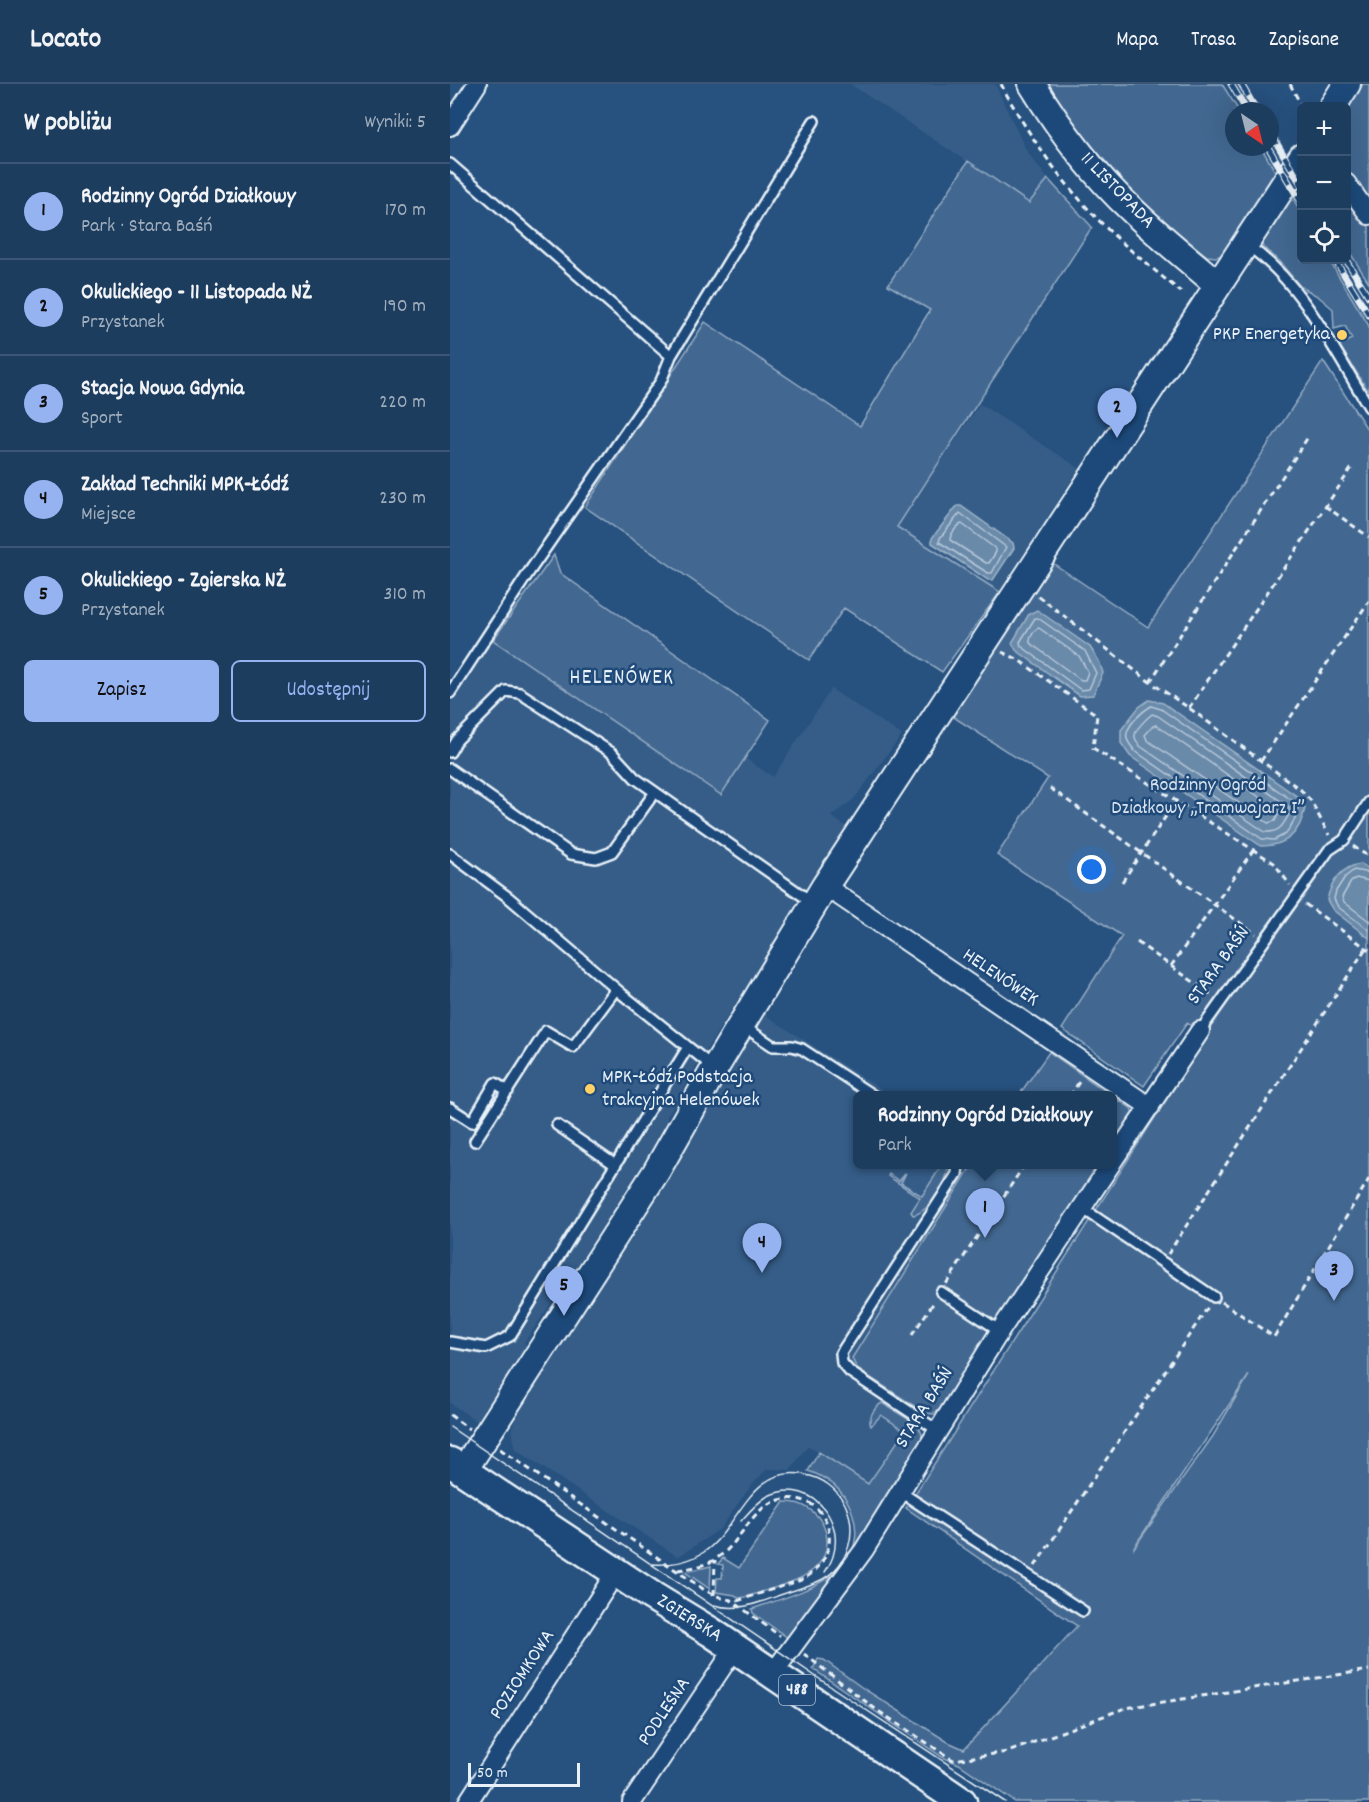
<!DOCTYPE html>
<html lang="pl">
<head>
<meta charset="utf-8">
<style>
	:root { --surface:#1d3d5f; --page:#254465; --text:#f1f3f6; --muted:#a0aebd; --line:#3b5674; --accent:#95b2f1 }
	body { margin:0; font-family:Dekko,sans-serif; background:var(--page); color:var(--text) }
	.controls { position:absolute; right:18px; top:18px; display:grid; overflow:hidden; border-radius:9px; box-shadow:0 6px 24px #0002 }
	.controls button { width:54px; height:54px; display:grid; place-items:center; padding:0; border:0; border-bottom:2px solid var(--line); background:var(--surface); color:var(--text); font:30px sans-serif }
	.compass { position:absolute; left:775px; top:18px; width:54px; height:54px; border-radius:50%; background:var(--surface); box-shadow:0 6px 24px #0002; rotate:145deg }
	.scale { position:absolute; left:18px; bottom:15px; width:112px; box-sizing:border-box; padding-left:6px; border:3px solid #e8f1f8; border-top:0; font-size:16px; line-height:21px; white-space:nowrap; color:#e8f1f8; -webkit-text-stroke:4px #1f4a7a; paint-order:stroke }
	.you { position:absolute; left:642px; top:786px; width:21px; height:21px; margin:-15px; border:4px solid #fff; border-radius:50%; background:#1a73e8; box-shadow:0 0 0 9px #1a73e833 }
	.badge { display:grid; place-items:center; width:39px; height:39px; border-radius:50%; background:var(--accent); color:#111; font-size:20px; font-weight:700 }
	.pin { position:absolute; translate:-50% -50px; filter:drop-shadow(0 2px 3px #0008) }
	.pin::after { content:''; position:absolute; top:32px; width:21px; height:18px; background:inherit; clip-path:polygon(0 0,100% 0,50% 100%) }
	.popup { position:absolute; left:403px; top:1007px; width:264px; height:78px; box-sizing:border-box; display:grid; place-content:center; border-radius:9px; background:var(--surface); filter:drop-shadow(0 2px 4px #0005); font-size:20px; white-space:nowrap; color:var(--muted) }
	.popup b { font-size:22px; color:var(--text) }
	.popup::after { content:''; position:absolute; left:50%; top:100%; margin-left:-12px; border:12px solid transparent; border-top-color:var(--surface) }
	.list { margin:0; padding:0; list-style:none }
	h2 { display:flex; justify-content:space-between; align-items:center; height:78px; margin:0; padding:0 24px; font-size:26px }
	h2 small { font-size:20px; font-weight:400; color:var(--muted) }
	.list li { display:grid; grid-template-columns:39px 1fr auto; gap:18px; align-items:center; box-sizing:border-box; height:96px; padding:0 24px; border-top:2px solid var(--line) }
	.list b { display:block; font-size:22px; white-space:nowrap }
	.list p { margin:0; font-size:20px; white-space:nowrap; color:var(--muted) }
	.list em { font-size:20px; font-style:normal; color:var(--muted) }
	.actions { display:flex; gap:12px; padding:18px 24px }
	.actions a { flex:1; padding:14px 0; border:2px solid var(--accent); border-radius:9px; text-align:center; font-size:21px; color:var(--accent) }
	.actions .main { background:var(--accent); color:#111 }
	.icon { flex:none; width:33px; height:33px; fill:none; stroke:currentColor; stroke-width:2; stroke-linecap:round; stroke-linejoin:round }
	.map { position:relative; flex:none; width:919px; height:1718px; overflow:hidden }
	header { display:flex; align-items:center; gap:36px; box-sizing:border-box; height:84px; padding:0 30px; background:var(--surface); border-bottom:2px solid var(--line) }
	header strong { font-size:28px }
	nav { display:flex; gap:33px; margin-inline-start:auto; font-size:21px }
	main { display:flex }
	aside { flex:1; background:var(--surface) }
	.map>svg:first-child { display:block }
	.built { fill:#355d88 }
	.green { fill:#436891; stroke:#96acc4; stroke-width:1.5; fill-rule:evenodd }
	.water { fill:#6b8aaa; stroke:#9db3c9; stroke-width:1.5 }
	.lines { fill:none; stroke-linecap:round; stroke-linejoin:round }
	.shore { stroke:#b6c8d9; stroke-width:1.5 }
	.lane-casing { stroke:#e8f1f8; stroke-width:14 }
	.street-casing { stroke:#e8f1f8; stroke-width:22 }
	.secondary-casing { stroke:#e8f1f8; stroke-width:30 }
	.primary-casing { stroke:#e8f1f8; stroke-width:33 }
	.path { stroke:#e8f1f8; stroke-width:3; stroke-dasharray:6 4.5; stroke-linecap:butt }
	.lane { stroke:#1f4a7a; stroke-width:9 }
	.street { stroke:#1f4a7a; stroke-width:18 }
	.secondary { stroke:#1f4a7a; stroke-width:26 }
	.primary { stroke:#1f4a7a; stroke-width:28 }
	.tram { stroke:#e8f1f8; stroke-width:1.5 }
	.rail-casing { stroke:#e8f1f8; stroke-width:7 }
	.rail { stroke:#1f4a7a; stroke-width:4.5; stroke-dasharray:14; stroke-linecap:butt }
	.poi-dot { fill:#ffd166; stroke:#1f4a7a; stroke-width:2 }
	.labels { text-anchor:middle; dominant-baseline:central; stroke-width:5; stroke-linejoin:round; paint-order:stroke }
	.shield { fill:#1f4a7a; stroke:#acbfd2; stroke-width:1.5 }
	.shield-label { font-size:18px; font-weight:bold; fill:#e8f1f8 }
	.street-label { font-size:20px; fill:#e8f1f8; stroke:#1f4a7a }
	.poi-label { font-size:20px; fill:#e8f1f8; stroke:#1f4a7a; text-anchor:end }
	.park-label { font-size:20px; fill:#d8e3ee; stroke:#1f4a7a }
	.neighbourhood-label { font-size:21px; letter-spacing:1.5px; fill:#e8f1f8; stroke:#1f4a7a }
</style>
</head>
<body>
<header>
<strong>Locato</strong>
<nav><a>Mapa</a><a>Trasa</a><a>Zapisane</a></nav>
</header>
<main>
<aside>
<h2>W pobliżu<small>Wyniki: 5</small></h2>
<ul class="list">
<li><span class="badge">1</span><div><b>Rodzinny Ogród Działkowy</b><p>Park · Stara Baśń</p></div><em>170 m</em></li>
<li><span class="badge">2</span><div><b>Okulickiego - 11 Listopada NŻ</b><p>Przystanek</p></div><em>190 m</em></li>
<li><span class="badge">3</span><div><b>Stacja Nowa Gdynia</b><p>Sport</p></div><em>220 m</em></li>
<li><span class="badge">4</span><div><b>Zakład Techniki MPK-Łódź</b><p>Miejsce</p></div><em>230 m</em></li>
<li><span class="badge">5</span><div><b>Okulickiego - Zgierska NŻ</b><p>Przystanek</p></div><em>310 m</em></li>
</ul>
<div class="actions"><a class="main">Zapisz</a><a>Udostępnij</a></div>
</aside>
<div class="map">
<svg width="919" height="1718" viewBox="0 0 919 1718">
	<rect width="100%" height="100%" fill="#27517f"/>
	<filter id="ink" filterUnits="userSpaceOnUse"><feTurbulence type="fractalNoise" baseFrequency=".0167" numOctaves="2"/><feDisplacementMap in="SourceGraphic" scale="12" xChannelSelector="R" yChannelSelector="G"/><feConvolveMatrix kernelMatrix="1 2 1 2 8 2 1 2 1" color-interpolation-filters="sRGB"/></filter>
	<g filter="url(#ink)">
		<path class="built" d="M 400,0 L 545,0 L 576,66 L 598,95 L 579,119 Z
			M 530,320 L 629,384 L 550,508 L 446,443 Z
			M 43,556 L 271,711 L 295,674 L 323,693 L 381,605 L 452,651 L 404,715 L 381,732 L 401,746 L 384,773 L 373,782 L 251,974 L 217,1033 L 217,1050 L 74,1259 L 80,1264 L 31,1340 L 0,1319 L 0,620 Z
			M 312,929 L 440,1011 L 408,1012 L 408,1080 L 522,1081 L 404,1269 L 451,1300 L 432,1330 L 456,1346 L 418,1402 L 358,1362 L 340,1386 L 317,1385 L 300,1403 L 270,1445 L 228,1473 L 65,1365 L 62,1343 L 72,1320 L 229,1074 Z"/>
		<path class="green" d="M 591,0 L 772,0 L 789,27 L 784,27 L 784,63 L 811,63 L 829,94 L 774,171 L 766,173 L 757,172 L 713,137 L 660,86 L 635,58 Z
			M 913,0 L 919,0 L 919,121 L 897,88 L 897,26 Z
			M 518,77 L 579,119 L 598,95 L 642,143 L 447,443 L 550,508 L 492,588 L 394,524 L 359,576 L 135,423 L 255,238 L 410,342 L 480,226 L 438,201 Z
			M 841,111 L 851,129 L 852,176 L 879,176 L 919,242 L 919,308 L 889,261 L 902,255 L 895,242 L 884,245 L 883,225 L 869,213 L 850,202 L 828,176 L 811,161 L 811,156 Z
			M 896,115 L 919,143 L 919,199 L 897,164 Z
			M 873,277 L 919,348 L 919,1718 L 565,1718 L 509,1680 L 492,1673 L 363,1585 L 368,1575 L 374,1576 L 414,1605 L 498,1658 L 514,1665 L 627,1542 L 456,1424 L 757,952 L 737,939 L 694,1002 L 612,945 L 672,852 L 547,771 L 598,694 L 502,632 L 601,478 L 698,543 ZM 799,1291 L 763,1352 L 684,1464 L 684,1463 Z
			M 104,471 L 110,489 L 320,636 L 271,711 L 43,556 Z
			M 599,968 L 662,1012 L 569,1011 Z
			M 662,1012 L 681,1024 L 684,1031 L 662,1066 Z
			M 485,1081 L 498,1081 C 499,1097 479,1128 463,1131 L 461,1128 L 470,1114 L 438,1092 L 439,1090 L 449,1097 L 456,1089 L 451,1099 L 472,1112 L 490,1084 Z
			M 522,1081 L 653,1081 L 495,1321 L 483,1330 L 475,1329 L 407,1285 L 402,1274 Z
			M 432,1319 L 468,1341 L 472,1350 L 470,1362 L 395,1482 L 338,1554 L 303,1529 L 302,1525 C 347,1509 426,1491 401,1425 C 393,1406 377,1393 358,1387 L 369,1368 L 418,1400 L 455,1347 L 431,1331 L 421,1342 C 417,1334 425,1323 432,1319 Z
			M 334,1418 C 371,1416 393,1461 363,1486 C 345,1500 318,1505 297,1513 L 288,1514 L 285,1511 L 266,1508 L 267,1494 L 272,1494 L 273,1481 L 268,1480 L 273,1474 L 289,1484 Z
			M 261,1482 L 260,1505 L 235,1488 Z"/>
		<path class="water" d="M 507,422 L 511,422 L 563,459 L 564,464 L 543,496 L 538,496 L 482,459 L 482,454 Z
			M 587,526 L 640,563 L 649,577 L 653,589 L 643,611 L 630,612 L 566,566 L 562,559 L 579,530 Z
			M 699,616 L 713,619 L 848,713 L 855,724 C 850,749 837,762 811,762 L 680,672 L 671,659 L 671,646 L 689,623 Z
			M 911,780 L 919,785 L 919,854 L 883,826 L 877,816 C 881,798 892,782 911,780 Z"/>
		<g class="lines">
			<path class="shore" d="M 510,429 L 556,463 L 542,489 L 538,489 L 489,458 L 490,454 Z
				M 512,440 L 546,465 L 546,468 L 539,479 L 536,479 L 500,456 C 500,451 507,441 512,440 Z
				M 585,534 L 588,534 L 635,567 L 646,589 L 639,605 L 631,606 L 571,562 L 570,558 Z
				M 589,544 L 629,572 L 638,588 L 635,596 L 631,596 L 580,559 C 579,555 584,545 589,544 Z
				M 701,622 L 711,625 L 843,717 L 848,725 L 848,730 L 836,750 L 824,756 L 812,755 L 685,667 C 681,662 675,656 677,649 C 679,639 693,627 701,622 Z
				M 702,630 L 708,632 L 838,722 L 840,728 C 834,740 830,749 815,748 L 690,662 C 689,660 684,655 685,652 C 685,645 697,634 702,630 Z
				M 706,641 L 828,726 L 829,729 L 825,737 L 818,739 L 697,656 L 695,651 L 703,642 Z
				M 919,789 L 904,786 L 895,793 L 886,807 L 884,815 L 888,823 L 919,846
				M 919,797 L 906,794 L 901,798 L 892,813 L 894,818 L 919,837"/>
			<defs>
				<path id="lane" d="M 0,80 L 221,272
					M 797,161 C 853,199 884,267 919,323
					M 0,609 L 79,488 L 211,297 L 221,272 L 364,37
					M 0,668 L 7,656 L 56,607 L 70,609 L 162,669 L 185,694 L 356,814
					M 0,685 L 121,770 L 146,774 L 162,768 L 205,708
					M 0,770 L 58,813 L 172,910 L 263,983
					M 293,942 L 323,962 L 342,962 L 352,965 L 424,1012
					M 750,947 L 879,766 L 894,756 L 919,718
					M 0,1024 L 22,1038 L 45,999 L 58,1007
					M 107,1041 L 164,1080
					M 25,1057 L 96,947 L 123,963 L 166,905
					M 632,1124 L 764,1213
					M 491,1208 L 550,1247
					M 0,1258 L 36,1264 L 60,1252 L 238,963
					M 487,1346 L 400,1288 L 392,1279 L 391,1269 L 507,1090 L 508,1080
					M 449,1407 L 633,1527"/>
				<path id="street" d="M 0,42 L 27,0
					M 896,99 L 919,131
					M 375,802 L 700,1023
					M 662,1078 L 750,947
					M 323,1589 L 414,1466 L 550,1247 L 661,1080
					M 18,1718 L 166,1488
					M 182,1718 L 285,1564"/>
				<path id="secondary" d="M 582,0 C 610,46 643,90 683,127 C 710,153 739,176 767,200
					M 883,22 L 897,0
					M 14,1386 L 206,1088 L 265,984 L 375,802 L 852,73"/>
				<path id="primary" d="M 0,1378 L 202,1512 L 261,1548 L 512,1718"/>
			</defs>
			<use href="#lane" class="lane-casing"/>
			<use href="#street" class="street-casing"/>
			<use href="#secondary" class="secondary-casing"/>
			<use href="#primary" class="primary-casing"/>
			<path class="path" d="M 551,0 C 579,54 622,113 667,154 C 688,173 709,190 731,208
				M 840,0 L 852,23
				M 875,422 L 919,453
				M 588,512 L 700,598 L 739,624 L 851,706 L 861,717 L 879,751
				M 552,568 L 567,575 L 647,631 L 643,664 L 824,779 L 840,801
				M 700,598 L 858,353
				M 739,624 L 903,382
				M 811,677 L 919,517
				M 600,704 L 806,850
				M 903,762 L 919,773
				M 672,798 L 726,717
				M 855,820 L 919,866
				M 687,858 L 762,911
				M 721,882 L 804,765
				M 620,1012 L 631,995
				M 718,1170 L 916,864
				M 496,1200 L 575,1080
				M 772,1218 L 824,1253 L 919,1095
				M 462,1251 L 484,1218
				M 0,1331 L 19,1345
				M 50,1365 L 256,1507 L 272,1514 L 281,1516 L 330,1552
				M 585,1482 L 758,1223
				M 228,1486 C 241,1484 256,1482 267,1474 C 293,1458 301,1419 335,1415 C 381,1409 399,1472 351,1496 L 284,1518
				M 264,1511 L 265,1476
				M 354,1570 L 428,1627 L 503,1676 L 558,1668 L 675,1624 L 919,1586"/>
			<use href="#lane" class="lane"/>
			<use href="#street" class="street"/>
			<use href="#secondary" class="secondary"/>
			<use href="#primary" class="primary"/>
			<path class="tram" d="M 0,1343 L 368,1594 L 555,1718
				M 291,1437 C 299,1428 307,1418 318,1412 C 365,1390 405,1447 375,1488
				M 202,1480 C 219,1481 239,1478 254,1468 C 290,1443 300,1379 356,1391 C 373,1394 387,1405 395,1420 C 408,1447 399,1480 373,1495 C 360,1502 344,1506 330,1511 C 309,1519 288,1528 264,1521"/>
			<defs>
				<path id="rail" d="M 781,0 L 797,27
					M 791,0 L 807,27
					M 820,48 L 852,102
					M 818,63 L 852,120
					M 885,176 L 919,231
					M 896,176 L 919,213"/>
			</defs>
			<use href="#rail" class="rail-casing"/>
			<use href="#rail" class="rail"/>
		</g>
	</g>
	<g class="poi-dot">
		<circle cx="892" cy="251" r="6"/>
		<circle cx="140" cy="1005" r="6"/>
	</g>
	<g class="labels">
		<rect class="shield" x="329" y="1591" width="36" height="30" rx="4.5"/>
		<g class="shield-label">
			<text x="347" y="1606">488</text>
		</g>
		<g class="street-label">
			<text transform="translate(667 107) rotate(46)">11 LISTOPADA</text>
			<text transform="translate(769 882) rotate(-54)">STARA BAŚŃ</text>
			<text transform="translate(550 894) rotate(34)">HELENÓWEK</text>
			<text transform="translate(475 1324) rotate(-58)">STARA BAŚŃ</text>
			<text transform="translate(239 1535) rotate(32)">ZGIERSKA</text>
			<text transform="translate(73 1591) rotate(-57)">POZIOMKOWA</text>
			<text transform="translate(215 1628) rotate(-56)">PODLEŚNA</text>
		</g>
		<g class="poi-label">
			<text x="880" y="251">PKP Energetyka</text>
			<text x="152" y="994" text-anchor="start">MPK-Łódź Podstacja<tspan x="152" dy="23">trakcyjna Helenówek</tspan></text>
		</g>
		<g class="park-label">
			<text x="758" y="702">Rodzinny Ogród<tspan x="758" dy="23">Działkowy „Tramwajarz I”</tspan></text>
		</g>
		<g class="neighbourhood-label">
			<text x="172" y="595">HELENÓWEK</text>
		</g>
	</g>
</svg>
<div class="controls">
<button>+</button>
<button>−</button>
<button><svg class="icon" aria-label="locate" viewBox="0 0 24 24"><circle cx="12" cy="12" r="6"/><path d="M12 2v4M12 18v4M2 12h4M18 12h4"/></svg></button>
</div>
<svg class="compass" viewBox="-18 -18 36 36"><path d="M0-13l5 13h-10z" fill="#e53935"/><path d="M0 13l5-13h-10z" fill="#a0aebd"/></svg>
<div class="scale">50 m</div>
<div class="you"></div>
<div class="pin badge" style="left:535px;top:1154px">1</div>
<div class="popup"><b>Rodzinny Ogród Działkowy</b>Park</div>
<div class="pin badge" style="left:667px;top:354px">2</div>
<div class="pin badge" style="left:884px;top:1217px">3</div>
<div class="pin badge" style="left:312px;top:1189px">4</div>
<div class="pin badge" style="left:114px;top:1232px">5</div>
</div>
</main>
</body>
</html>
